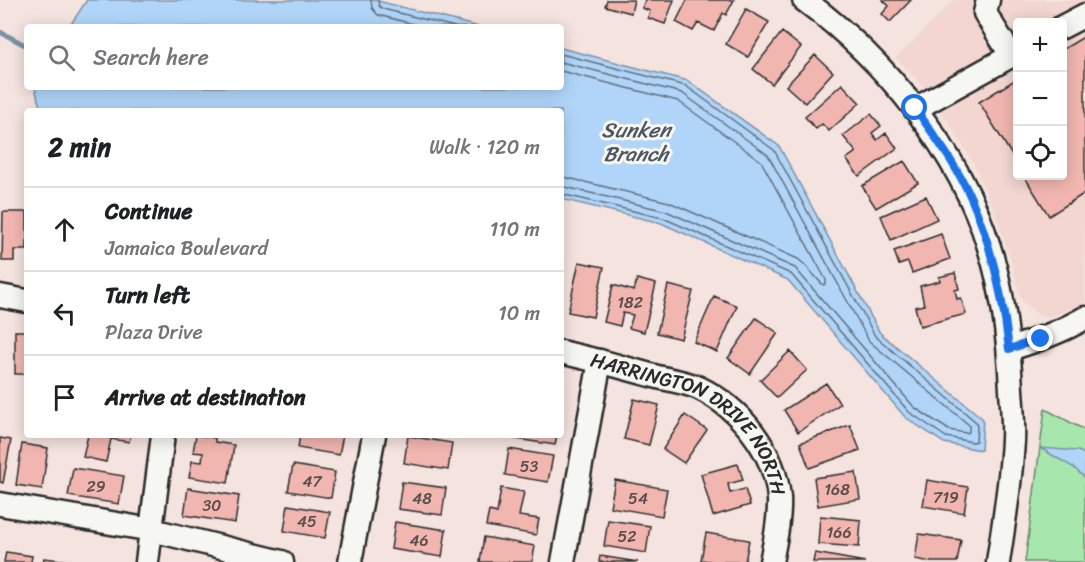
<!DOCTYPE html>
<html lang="en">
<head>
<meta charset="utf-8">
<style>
	:root { --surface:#fff; --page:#f6f6f6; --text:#202124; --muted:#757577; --line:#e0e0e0 }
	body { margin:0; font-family:Sriracha,sans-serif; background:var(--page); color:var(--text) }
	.controls { position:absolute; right:18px; top:18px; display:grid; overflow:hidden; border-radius:6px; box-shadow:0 3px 15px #0003 }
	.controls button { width:54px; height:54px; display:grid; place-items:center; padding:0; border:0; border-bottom:2px solid var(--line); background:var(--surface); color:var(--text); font:30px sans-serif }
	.stop { position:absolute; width:18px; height:18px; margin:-14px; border:4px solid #1a73e8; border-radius:50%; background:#fff }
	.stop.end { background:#1a73e8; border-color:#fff; box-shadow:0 2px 6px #0008 }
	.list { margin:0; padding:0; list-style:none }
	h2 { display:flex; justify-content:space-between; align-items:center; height:78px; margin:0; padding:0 24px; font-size:26px }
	h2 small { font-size:20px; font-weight:400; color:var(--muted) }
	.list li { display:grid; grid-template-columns:39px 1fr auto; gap:18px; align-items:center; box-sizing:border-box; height:84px; padding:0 24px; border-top:2px solid var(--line) }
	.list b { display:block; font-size:22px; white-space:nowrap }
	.list p { margin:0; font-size:20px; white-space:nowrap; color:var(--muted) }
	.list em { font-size:20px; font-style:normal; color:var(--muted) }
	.icon { flex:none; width:33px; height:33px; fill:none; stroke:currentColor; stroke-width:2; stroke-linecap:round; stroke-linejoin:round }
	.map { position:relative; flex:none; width:1085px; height:562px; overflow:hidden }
	.search { position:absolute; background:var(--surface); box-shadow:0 3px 15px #0003; left:24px; top:24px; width:540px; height:66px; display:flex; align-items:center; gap:15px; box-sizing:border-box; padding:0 21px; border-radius:6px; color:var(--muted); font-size:22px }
	.panel { position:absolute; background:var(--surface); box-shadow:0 3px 15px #0003; left:24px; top:108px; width:540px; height:330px; border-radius:6px }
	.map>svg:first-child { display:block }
	.built { fill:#f3d6d0; fill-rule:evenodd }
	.green { fill:#a7e6ad; stroke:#69886c; stroke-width:1.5 }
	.water { fill:#b1d5f9; stroke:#7b91a7; stroke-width:1.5 }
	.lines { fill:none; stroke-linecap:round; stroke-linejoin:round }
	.shore { stroke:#616f7d; stroke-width:1.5 }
	.stream { stroke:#7b91a7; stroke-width:5 }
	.building { fill:#f1b6b0; stroke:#2b2b2b; stroke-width:1.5 }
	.minor-casing { stroke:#2b2b2b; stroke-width:27 }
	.minor { stroke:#f6f6f2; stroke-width:22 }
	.route { stroke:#1a73e8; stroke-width:8 }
	.labels { text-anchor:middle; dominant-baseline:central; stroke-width:6; stroke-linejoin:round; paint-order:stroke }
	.number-label { font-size:16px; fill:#5c4e4c }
	.street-label { font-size:20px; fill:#2b2b2b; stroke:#f6f6f2 }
	.water-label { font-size:21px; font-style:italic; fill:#4c565e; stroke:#f6f6f2 }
</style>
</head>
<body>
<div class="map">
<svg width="1085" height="562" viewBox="0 0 1085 562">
	<rect width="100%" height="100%" fill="#f4e3de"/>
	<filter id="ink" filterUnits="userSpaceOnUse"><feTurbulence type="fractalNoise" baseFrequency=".0167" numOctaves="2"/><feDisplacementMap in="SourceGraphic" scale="12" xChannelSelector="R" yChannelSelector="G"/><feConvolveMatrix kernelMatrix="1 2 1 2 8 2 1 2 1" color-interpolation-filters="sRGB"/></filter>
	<g filter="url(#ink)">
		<path class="built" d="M 954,0 L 1085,0 L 1085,303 L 1051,317 L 1038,315 L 1022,301 L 1010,257 L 995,213 L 975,166 L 949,123 L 922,85 L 896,58 ZM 1018,22 L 1062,22 L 1062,176 L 1018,176 Z"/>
		<path class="green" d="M 1045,409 L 1085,430 L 1085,562 L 1025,562 Z"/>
		<path class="water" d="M 87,0 L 374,0 L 479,27 L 69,27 Z
			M 561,48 L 688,81 L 779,146 L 880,333 L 983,419 L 981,450 L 944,443 L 905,417 L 788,280 L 661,223 L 561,199 L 561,111 L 41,111 L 35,87 L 561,87 Z
			M 1040,448 L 1078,451 L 1085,454 L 1085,478 L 1073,467 Z"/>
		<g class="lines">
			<path class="shore" d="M 371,0 L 372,8 L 378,15 L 425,27
				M 378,0 L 379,6 L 383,9 L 455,27
				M 561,54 L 686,86 L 774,150 L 875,336 L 976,422 L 977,427 L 976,441 L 973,442 L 946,437 L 909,412 L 791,274 L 663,218 L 561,194
				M 561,62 L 682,93 L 768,155 L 869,341 L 969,425 L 969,432 L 966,433 L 949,430 L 914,407 L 795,268 L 666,211 L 561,186
				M 561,71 L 678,101 L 761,161 L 826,280 L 826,283 L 824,285 L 822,284 L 805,265 L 798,259 L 669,202 L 568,178 L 561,177"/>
			<path class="stream" d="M 0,32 L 27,46"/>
		</g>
		<path class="building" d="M 607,0 L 634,0 L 631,13 L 605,6 Z
			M 645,0 L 674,0 L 665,24 L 648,18 L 650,11 L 642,8 Z
			M 687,0 L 734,0 L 726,15 L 723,13 L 714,31 L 698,23 L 693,31 L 676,22 Z
			M 883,0 L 911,0 L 890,22 L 882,14 L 889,6 Z
			M 746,9 L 769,22 L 748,57 L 726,44 Z
			M 782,32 L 801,47 L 772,84 L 753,69 Z
			M 1085,36 L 1085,193 L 1049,216 L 1024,176 L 1062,176 L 1062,50 Z
			M 815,55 L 833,72 L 805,103 L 786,86 Z
			M 1018,78 L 1018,165 L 979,102 Z
			M 842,84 L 860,103 L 829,131 L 822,124 L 816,129 L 805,117 Z
			M 871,114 L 881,126 L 872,133 L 877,140 L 886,133 L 897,148 L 859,176 L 846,159 L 856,152 L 843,136 Z
			M 904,161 L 918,183 L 876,208 L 862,186 Z
			M 926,196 L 937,219 L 891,240 L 881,216 Z
			M 3,212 L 27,212 L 27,250 L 14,250 L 14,261 L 2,261 Z
			M 941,234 L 950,259 L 912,273 L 908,262 L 899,265 L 894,251 Z
			M 579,262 L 604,267 L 593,317 L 568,312 Z
			M 955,273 L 959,289 L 955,290 L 957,299 L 961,298 L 966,314 L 920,326 L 915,307 L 924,305 L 920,286 L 940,281 L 939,277 Z
			M 637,279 L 656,284 L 644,332 L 629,328 L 633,315 L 623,313 L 620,326 L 604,322 L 613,285 L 634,291 Z
			M 668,285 L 693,291 L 681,339 L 657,333 Z
			M 714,296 L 737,306 L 717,352 L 694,342 Z
			M 756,318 L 778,333 L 750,374 L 728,358 Z
			M 15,331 L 27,331 L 27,374 L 15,374 Z
			M 790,351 L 807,370 L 777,398 L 760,380 Z
			M 826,383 L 840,404 L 798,432 L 784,410 Z
			M 634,399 L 659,405 L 649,445 L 624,439 Z
			M 685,415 L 707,430 L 684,463 L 663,449 Z
			M 850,425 L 860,450 L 809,468 L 800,443 Z
			M 88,435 L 131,435 L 129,442 L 111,439 L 106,462 L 83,457 Z
			M 196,435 L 215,438 L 215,442 L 234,445 L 228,483 L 189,477 L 192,461 L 202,462 L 203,453 L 193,452 Z
			M 300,435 L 343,435 L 339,455 L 298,448 Z
			M 504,435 L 557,435 L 555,445 L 504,437 Z
			M 408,436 L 452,443 L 448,470 L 404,463 Z
			M 0,438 L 11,440 L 3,483 L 0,482 Z
			M 22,444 L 48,448 L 42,489 L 16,485 Z
			M 509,449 L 553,456 L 548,482 L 505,475 Z
			M 738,464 L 743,480 L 728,484 L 730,493 L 745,489 L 750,505 L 713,516 L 701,474 Z
			M 293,465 L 335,472 L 331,498 L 288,491 Z
			M 73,468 L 124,476 L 119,504 L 68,496 Z
			M 856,472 L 860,499 L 818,506 L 814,478 Z
			M 615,480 L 667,489 L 662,516 L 610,507 Z
			M 927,480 L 968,487 L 964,513 L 923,506 Z
			M 402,482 L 446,488 L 442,515 L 398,509 Z
			M 188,488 L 239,496 L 235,523 L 184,515 Z
			M 501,488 L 524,492 L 519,516 L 539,519 L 536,535 L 486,526 L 489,511 L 497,513 Z
			M 288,505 L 330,512 L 325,538 L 284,531 Z
			M 820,516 L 861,520 L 859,547 L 818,544 Z
			M 608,520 L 650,526 L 646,553 L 604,546 Z
			M 395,522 L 446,530 L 442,557 L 391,549 Z
			M 706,533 L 749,540 L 745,562 L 717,562 L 701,560 Z
			M 919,534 L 961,540 L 957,562 L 931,562 L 915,559 Z
			M 484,537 L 535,546 L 532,562 L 480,562 Z
			M 6,552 L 32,556 L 31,562 L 4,562 Z
			M 815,553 L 865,562 L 813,562 Z
			M 600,556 L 638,562 L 599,562 Z
			M 44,558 L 69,561 L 69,562 L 43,562 Z"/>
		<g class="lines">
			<defs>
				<g id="minor">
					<path d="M 804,0 C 884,59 960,151 989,247 C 1004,293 1009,342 1011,390 C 1012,407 1014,424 1013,440 C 1011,481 1004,522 998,562"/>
					<path d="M 988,0 L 985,13 L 1011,55"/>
					<path d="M 1062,27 L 1085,15"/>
					<path d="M 915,109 L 1018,52"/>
					<path d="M 0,296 L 27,301"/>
					<path d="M 1009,349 C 1036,341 1061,332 1085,318"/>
					<path id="s1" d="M 561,352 C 592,359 623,367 654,376 C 669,380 685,382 699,388 C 740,408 775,451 779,498 C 780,519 775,541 771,562"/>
					<path d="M 0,504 L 152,530 L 282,562"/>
					<path d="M 147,562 L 163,435"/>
					<path d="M 350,562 L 374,435"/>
					<path d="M 563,562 L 600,361"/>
				</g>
			</defs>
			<use href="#minor" class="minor-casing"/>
			<use href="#minor" class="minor"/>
		</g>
	</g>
	<g class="lines" filter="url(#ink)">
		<path class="route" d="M 915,108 C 935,137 957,166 971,198 C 992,246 1003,297 1009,349 L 1041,339"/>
	</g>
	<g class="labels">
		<g class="number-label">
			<text x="630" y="302">182</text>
			<text x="529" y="466">53</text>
			<text x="312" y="481">47</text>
			<text x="96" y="486">29</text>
			<text x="837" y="489">168</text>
			<text x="946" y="497">719</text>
			<text x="422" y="498">48</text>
			<text x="638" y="498">54</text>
			<text x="212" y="505">30</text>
			<text x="307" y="521">45</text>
			<text x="839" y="532">166</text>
			<text x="627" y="536">52</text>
			<text x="419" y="540">46</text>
		</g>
		<g class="street-label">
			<text stroke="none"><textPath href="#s1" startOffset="156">HARRINGTON DRIVE NORTH</textPath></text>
		</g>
		<g class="water-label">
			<text x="636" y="130">Sunken<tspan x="636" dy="24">Branch</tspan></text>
		</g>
	</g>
</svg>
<div class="controls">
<button>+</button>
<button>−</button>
<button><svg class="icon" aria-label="locate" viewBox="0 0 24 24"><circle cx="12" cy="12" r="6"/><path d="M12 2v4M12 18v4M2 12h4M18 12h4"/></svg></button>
</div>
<div class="stop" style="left:915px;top:108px"></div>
<div class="stop end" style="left:1041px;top:339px"></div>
<div class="search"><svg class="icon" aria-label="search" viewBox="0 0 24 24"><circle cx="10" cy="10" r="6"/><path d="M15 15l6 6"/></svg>Search here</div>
<section class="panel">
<h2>2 min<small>Walk · 120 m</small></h2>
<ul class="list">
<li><svg class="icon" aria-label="ahead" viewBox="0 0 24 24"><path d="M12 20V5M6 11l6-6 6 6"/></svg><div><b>Continue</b><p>Jamaica Boulevard</p></div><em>110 m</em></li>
<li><svg class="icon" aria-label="left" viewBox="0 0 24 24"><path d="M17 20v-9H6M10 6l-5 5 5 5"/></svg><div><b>Turn left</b><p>Plaza Drive</p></div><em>10 m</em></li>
<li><svg class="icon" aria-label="arrive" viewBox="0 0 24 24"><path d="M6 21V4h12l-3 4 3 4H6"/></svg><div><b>Arrive at destination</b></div></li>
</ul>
</section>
</div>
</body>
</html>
